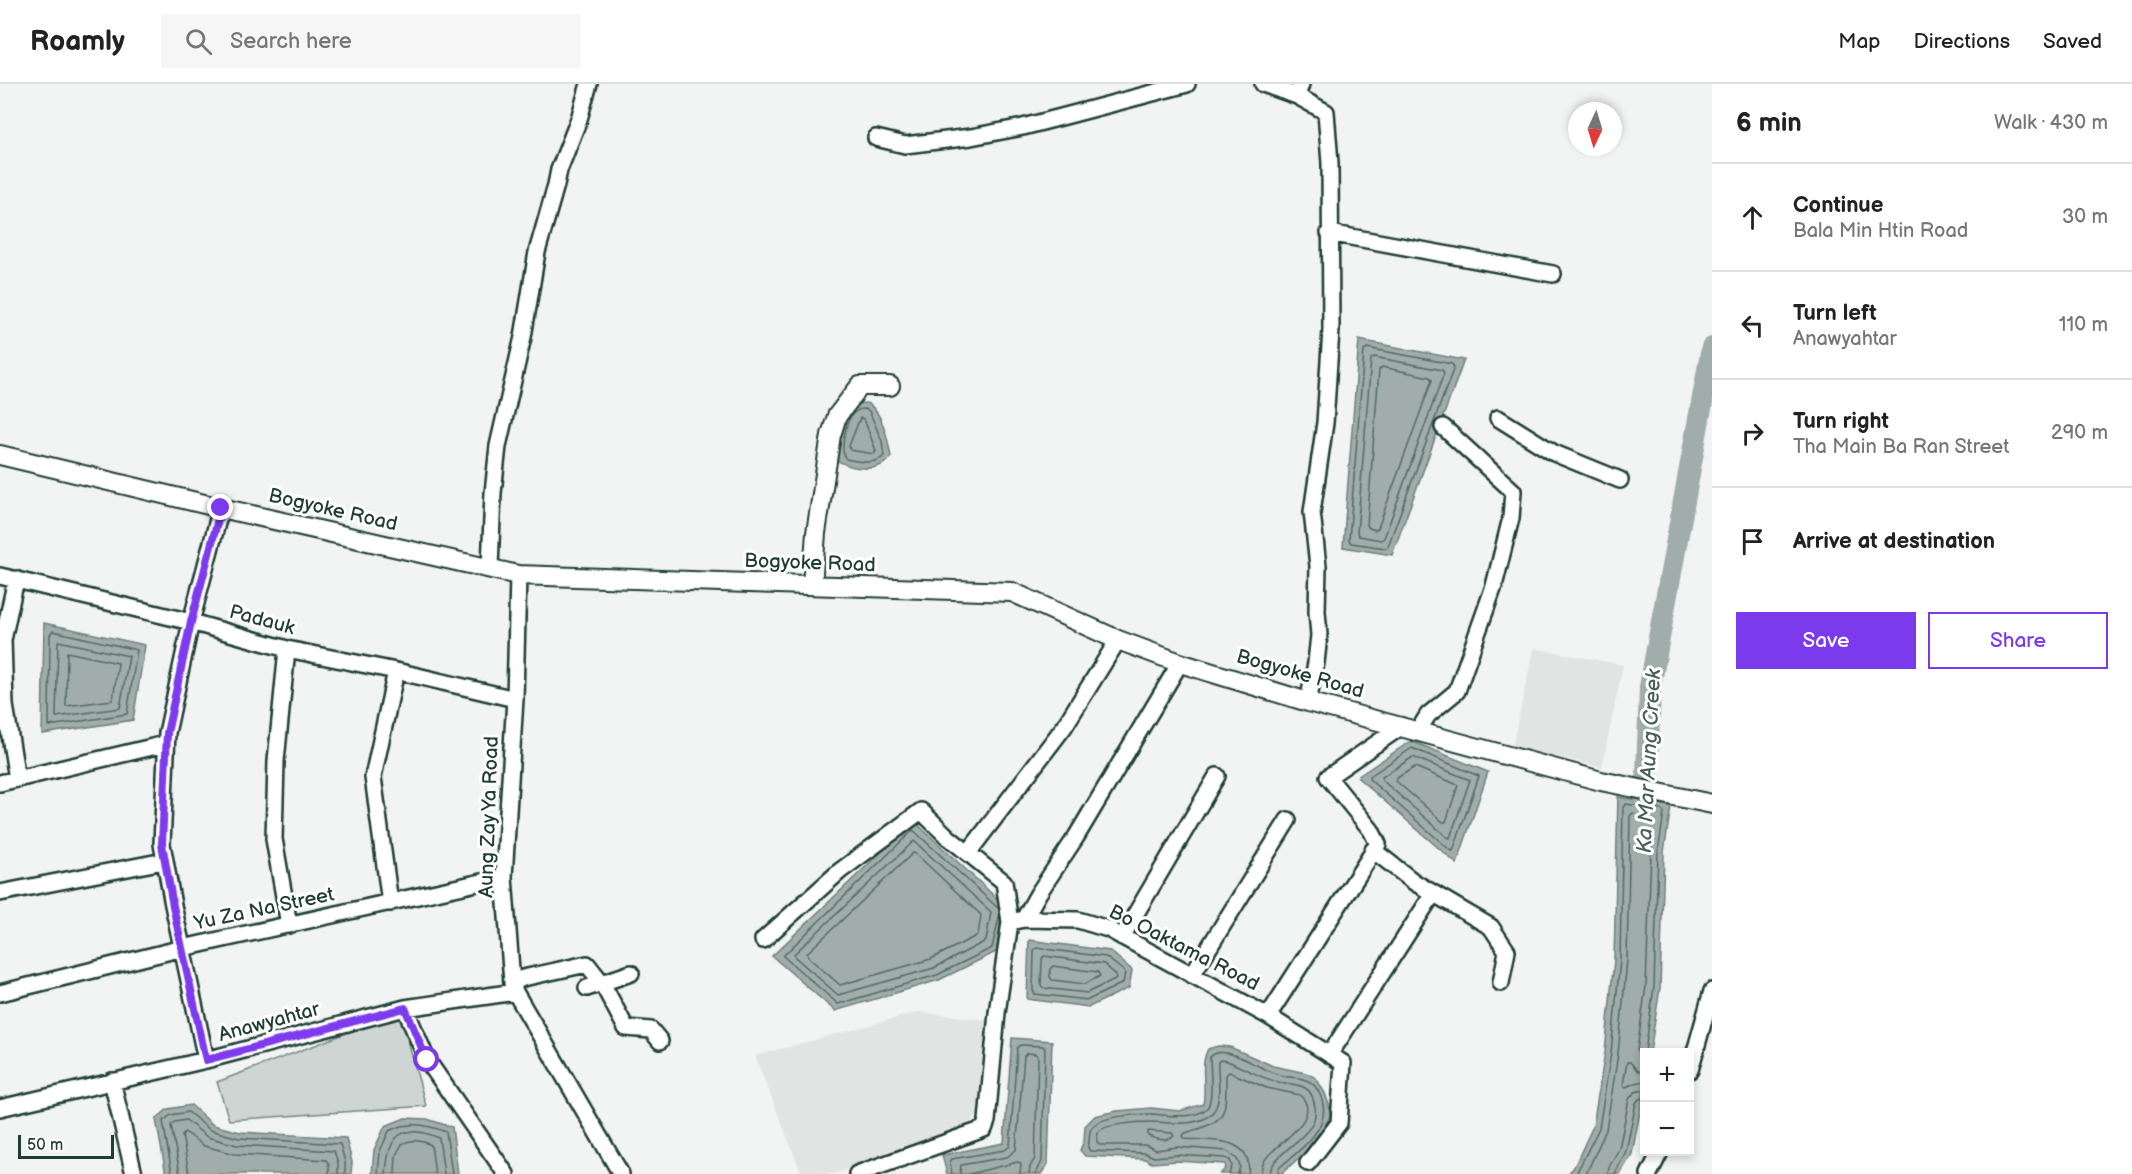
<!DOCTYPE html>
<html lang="en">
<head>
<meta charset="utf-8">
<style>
	:root { --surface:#fff; --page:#f6f6f6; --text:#222; --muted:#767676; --line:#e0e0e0; --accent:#7c3aed }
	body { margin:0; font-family:"Balsamiq Sans",sans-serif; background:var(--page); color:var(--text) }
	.controls { position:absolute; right:18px; bottom:18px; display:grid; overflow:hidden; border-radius:0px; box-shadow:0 3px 9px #0003 }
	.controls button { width:54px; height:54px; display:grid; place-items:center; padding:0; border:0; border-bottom:2px solid var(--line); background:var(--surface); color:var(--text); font:30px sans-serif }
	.compass { position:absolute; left:1568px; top:18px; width:54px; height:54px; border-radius:50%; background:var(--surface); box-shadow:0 3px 9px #0003; rotate:184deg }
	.scale { position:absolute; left:18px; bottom:15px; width:96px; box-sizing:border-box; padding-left:6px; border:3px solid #1f3d34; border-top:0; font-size:16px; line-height:21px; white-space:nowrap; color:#1f3d34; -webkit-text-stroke:4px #fff; paint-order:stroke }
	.stop { position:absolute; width:18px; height:18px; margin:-14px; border:4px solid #7c3aed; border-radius:50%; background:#fff }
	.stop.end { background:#7c3aed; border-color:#fff; box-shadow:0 2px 6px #0008 }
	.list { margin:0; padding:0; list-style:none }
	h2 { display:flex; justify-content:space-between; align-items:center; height:78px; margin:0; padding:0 24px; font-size:26px }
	h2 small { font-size:20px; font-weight:400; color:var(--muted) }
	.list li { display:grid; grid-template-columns:39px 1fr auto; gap:18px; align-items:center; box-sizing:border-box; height:108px; padding:0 24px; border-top:2px solid var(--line) }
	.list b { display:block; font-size:22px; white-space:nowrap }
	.list p { margin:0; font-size:20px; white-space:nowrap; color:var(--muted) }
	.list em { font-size:20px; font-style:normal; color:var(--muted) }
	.actions { display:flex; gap:12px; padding:18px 24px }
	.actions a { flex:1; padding:14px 0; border:2px solid var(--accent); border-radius:0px; text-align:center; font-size:21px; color:var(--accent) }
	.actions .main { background:var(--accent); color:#fff }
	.icon { flex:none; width:33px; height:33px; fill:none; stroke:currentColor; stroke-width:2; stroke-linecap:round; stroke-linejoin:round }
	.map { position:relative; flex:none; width:1712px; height:1090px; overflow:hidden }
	header { display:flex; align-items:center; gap:36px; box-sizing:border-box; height:84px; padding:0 30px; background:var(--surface); border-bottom:2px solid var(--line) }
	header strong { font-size:28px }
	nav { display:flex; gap:33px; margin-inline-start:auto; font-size:21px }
	.search { width:420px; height:54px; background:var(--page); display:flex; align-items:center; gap:15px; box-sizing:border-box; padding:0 21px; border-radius:0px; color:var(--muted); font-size:22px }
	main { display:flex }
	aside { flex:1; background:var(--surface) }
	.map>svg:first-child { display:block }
	.built { fill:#e0e4e3 }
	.green { fill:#ced5d3; stroke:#768984; stroke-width:1.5 }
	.water { fill:#a1adaa; stroke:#6d807b; stroke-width:1.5 }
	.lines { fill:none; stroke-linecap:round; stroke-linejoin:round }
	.shore { stroke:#536a63; stroke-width:1.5 }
	.river { stroke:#a1adaa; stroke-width:22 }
	.minor-casing { stroke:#1f3d34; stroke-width:20 }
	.tertiary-casing { stroke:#1f3d34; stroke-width:22 }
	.minor { stroke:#fff; stroke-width:15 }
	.tertiary { stroke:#fff; stroke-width:18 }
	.route { stroke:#7c3aed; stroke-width:8 }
	.labels { text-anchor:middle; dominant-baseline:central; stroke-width:6; stroke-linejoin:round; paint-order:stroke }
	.street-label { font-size:20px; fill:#1f3d34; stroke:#fff }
	.water-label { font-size:21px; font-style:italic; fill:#465f57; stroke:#fff }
</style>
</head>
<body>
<header>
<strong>Roamly</strong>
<div class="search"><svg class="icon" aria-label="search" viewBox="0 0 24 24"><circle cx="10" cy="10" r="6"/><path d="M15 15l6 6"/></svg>Search here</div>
<nav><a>Map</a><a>Directions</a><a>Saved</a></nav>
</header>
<main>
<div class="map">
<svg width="1712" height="1090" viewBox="0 0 1712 1090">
	<rect width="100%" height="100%" fill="#f2f3f3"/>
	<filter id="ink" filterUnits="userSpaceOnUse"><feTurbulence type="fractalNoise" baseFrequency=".0167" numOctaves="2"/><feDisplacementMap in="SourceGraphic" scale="12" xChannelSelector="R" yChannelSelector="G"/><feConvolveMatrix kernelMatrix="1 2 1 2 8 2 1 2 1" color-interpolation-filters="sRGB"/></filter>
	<g filter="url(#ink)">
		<path class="built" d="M 1534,564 L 1623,581 L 1602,683 L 1512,663 Z
			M 919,928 L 987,936 L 982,1007 L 978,1031 L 958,1048 L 833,1090 L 802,1090 L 755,972 Z"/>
		<path class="green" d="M 400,929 L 426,1022 L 229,1036 L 217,998 Z"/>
		<path class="water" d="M 1359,256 L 1464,276 L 1392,471 L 1343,463 Z
			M 867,319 C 883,328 888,356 891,373 C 887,377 884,381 879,382 C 868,387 846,383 837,376 L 835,361 L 847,327 L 855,320 Z
			M 44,539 L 145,561 L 133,636 L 42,650 Z
			M 1411,657 L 1488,688 L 1457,780 L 1357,693 Z
			M 1618,713 L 1671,722 L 1664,768 L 1660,904 L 1650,968 L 1644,968 L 1644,1006 L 1632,1070 L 1620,1090 L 1568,1090 L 1574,1083 L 1593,1042 L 1605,968 L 1614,876 Z
			M 914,737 L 1007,824 L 998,867 L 939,896 L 835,927 L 772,872 Z
			M 1029,856 L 1110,867 L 1132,886 L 1129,904 L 1089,923 L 1027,915 Z
			M 1012,954 L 1052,957 L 1048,1080 L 1041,1090 L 947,1090 L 942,1071 L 1004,1059 Z
			M 1218,962 L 1230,963 L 1273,982 L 1306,989 L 1316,994 L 1325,1009 L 1329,1021 L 1330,1032 L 1316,1058 L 1281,1090 L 1220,1090 L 1226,1084 L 1225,1080 L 1177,1077 L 1152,1079 L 1145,1075 L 1085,1072 L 1080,1066 L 1084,1057 L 1085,1042 L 1095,1032 L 1117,1027 L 1151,1024 L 1180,1027 L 1203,1020 C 1207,1002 1199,981 1208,965 Z
			M 191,1021 L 213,1041 L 240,1048 L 346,1054 L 352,1078 L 351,1090 L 166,1090 L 156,1035 L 168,1025 Z
			M 405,1034 L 427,1035 L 452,1043 L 458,1090 L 372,1090 L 374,1066 L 385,1042 Z"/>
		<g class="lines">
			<path class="shore" d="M 1367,264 L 1452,280 L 1454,283 L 1388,462 L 1386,464 L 1351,459 L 1349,456 L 1364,267 Z
				M 1374,273 L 1442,286 L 1444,289 L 1384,454 L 1381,456 L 1359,452 L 1357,449 L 1371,275 Z
				M 1382,283 L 1430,293 L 1432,296 L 1378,444 L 1375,446 L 1369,444 L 1367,441 L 1379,286 Z
				M 865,325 L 869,327 L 882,357 L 884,372 C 874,382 858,377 846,375 C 839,366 846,334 855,328 C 859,325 861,325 865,325 Z
				M 860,334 L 864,335 L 876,367 L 874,370 L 850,366 L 849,362 Z
				M 53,547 L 137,566 L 127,630 L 49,642 L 50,550 Z
				M 58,557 L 129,572 L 120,624 L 56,633 Z
				M 67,568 L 118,579 L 113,616 L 66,622 Z
				M 1412,664 L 1479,692 L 1453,767 L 1450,766 L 1369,695 L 1370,692 Z
				M 1413,673 L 1470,696 L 1450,754 L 1447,753 L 1382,696 L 1382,693 Z
				M 1415,683 L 1458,701 L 1446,738 L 1443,738 L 1396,697 L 1397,694 Z
				M 914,757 L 991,828 L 986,857 L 934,884 L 838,911 L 795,873 L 794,870 Z
				M 913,769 L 916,770 L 981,831 L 978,851 L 931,875 L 840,901 L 808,873 L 807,869 Z
				M 999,825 L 913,746 L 783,872 L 838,920 L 937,891 L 992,864 L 1000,830
				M 1037,864 L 1106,873 L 1125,888 L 1123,899 L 1088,916 L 1035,910 L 1033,907 L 1034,866 Z
				M 1044,872 L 1104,880 L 1116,891 L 1117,894 L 1087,909 L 1043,904 L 1041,901 L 1042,875 Z
				M 1053,882 L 1098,888 L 1100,892 L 1085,900 L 1052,896 L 1050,893 L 1050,885 Z
				M 1644,990 L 1637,986 L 1630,978 L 1627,978 L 1623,1001 L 1626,1003 L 1635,999 L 1644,997
				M 1148,1047 L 1172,1049 L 1174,1052 C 1166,1059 1157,1055 1148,1052 Z
				M 172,1090 L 163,1037 L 171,1031 L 188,1028 L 210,1046 L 239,1054 L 340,1060 L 345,1078 L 345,1090
				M 180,1090 L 171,1041 L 174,1038 L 186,1036 L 207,1053 L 237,1061 L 334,1067 L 338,1079 L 338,1090
				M 189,1090 L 182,1051 L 185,1048 L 204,1062 L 235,1070 L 326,1076 L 329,1080 L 329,1090
				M 378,1090 L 380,1067 L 389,1047 C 408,1037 426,1040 446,1048 L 452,1090
				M 386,1090 C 388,1052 400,1038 439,1054 L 444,1090
				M 395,1090 L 396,1071 L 402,1060 C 411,1055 422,1056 431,1061 L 435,1090
				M 952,1090 L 950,1078 L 952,1075 L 1005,1066 L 1010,1062 L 1017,964 L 1020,961 L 1043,962 L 1045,965 L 1042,1077 L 1036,1090
				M 960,1090 L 961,1081 L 1007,1073 L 1016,1066 L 1024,972 L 1027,969 L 1036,970 L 1038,973 L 1035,1074 L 1030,1083 L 1029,1090
				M 969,1090 L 1018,1078 L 1021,1080 L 1020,1090
				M 1229,1090 L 1232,1082 L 1230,1076 L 1225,1074 L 1177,1071 L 1154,1073 L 1145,1069 L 1090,1067 L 1088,1064 C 1090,1058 1088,1051 1091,1045 C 1096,1032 1139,1030 1152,1030 C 1167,1031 1195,1036 1207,1024 C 1214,1016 1210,984 1210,973 C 1215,968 1220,968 1227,969 C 1246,973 1263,987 1283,992 C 1292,994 1302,993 1310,998 C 1317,1002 1322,1013 1323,1021 C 1328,1047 1296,1069 1279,1084 L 1278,1090
				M 1238,1090 L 1240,1082 L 1237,1075 L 1227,1067 L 1177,1063 L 1156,1066 L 1145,1061 L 1100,1061 L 1097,1058 C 1097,1055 1097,1052 1098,1049 C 1101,1040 1141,1038 1151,1038 C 1168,1038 1200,1044 1213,1028 C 1223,1016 1217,992 1218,978 L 1220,976 L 1227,977 C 1242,983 1257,992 1274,997 C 1283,1000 1297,999 1305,1004 C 1311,1007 1313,1013 1314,1019 C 1325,1051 1271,1066 1270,1090
				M 1248,1090 C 1254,1052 1210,1057 1185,1055 L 1183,1052 L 1185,1049 C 1227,1037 1226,1033 1226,991 L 1229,988 L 1267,1004 L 1300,1011 C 1325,1035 1275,1059 1265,1076 C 1262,1080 1261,1085 1261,1090
				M 1576,1090 L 1599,1044 L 1611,969 L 1620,876 L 1623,723 L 1626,720 L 1662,726 L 1664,729 L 1658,768 L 1654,903 L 1645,968
				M 1586,1090 L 1606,1046 L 1618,970 L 1627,876 L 1630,732 L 1633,729 L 1653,732 L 1656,735 L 1651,767 L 1646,902 L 1637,966 L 1639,974 L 1644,980
				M 1608,1090 L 1609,1083 L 1619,1065 L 1629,1015 L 1635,1008 L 1644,1006
				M 1615,1090 L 1626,1067 L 1636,1019 L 1639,1015 L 1644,1014"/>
			<path class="river" d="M 1645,748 L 1650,603 L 1712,264"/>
			<defs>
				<path id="minor" d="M 1263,0 L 1297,12
					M 1301,0 L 1297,12 L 1326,28 L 1330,79 L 1331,246 L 1325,339 L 1312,428 L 1318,482 L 1317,528 L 1319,551 L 1316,579 L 1308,618
					M 876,54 L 905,61 L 971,53 L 1023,43 L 1187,0
					M 1329,149 L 1553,190
					M 1498,334 L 1554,369 L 1620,396
					M 490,484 L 493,409 L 498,362 L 523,253 L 537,168 L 556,101 L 559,86 L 579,35 L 589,0
					M 518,491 L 515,615 L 504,793 L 512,899 L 515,908 L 621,1090
					M 0,492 L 191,538 L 287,565 L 396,587 L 515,615
					M 16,495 L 3,556 L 5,621 L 17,695
					M 287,565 L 276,677 L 274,755 L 289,841
					M 1418,647 L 1428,631 L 1457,607 L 1494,502 L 1511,434 L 1513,407 L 1443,343
					M 0,699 L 165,660
					M 1373,766 L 1414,798 L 1491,843 L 1507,867 L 1501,899
					M 968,769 L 1064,643 L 1118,556
					M 0,809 L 164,777
					M 390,819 L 373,693 L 396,587
					M 1024,835 L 1038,810 L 1076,753 L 1180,579
					M 1122,853 L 1217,692
					M 763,856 L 840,787 L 921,727 L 948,753 L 1004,798 L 1010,838
					M 1192,891 L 1288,736
					M 512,899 L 523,894 L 587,880 L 602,899 L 626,944 L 651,946 L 660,957
					M 587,904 L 631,889
					M 0,909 L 183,864 L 504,793
					M 405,924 L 427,976 L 506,1090
					M 1268,932 L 1343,979 L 1339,1039 L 1308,1079
					M 1330,970 L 1433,810
					M 206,976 L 173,821 L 162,760 L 167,649 L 191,538 L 221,424
					M 1690,986 L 1712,907
					M 112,997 L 134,1090
					M 0,1024 L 206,976 L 405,924 L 515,908
					M 857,1090 L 984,1045 L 987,1037 L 997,929 L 1010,838 L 1024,835 L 1078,836 L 1108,845 L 1268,932 L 1378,760 L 1371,746 L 1328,693 L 1402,642
					M 1649,1090 L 1660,1068"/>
				<path id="tertiary" d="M 0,371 L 221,424 L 518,491 L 1012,508 L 1118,556 L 1180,579 L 1308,618 L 1601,697 L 1712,720
					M 812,501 L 816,449 L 831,351 L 837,332 L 860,302 L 890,302"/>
			</defs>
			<use href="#minor" class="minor-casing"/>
			<use href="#tertiary" class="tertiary-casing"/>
			<use href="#minor" class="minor"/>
			<use href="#tertiary" class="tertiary"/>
		</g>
	</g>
	<g class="lines" filter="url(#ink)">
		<path class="route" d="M 221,424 L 191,538 L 167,649 L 162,760 L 173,822 L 206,976 L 405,924 L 427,976"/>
	</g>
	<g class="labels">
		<g class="street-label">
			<text transform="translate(333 426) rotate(13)">Bogyoke Road</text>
			<text transform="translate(810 479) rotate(2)">Bogyoke Road</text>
			<text transform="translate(262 536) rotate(15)">Padauk</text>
			<text transform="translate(1300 590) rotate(16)">Bogyoke Road</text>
			<text transform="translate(489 733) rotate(-88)">Aung Zay Ya Road</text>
			<text transform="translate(264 825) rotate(-12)">Yu Za Na Street</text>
			<text transform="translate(1184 864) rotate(27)">Bo Oaktama Road</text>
			<text transform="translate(269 938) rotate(-15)">Anawyahtar</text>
		</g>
		<g class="water-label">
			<text transform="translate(1649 677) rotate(-87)">Ka Mar Aung Creek</text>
		</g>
	</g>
</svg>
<div class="controls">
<button>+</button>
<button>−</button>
</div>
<svg class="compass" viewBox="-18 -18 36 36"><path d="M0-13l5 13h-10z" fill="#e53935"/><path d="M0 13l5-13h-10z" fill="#767676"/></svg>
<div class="scale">50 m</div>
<div class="stop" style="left:427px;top:976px"></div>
<div class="stop end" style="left:221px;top:424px"></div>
</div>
<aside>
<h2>6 min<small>Walk · 430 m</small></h2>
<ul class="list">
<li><svg class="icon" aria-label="ahead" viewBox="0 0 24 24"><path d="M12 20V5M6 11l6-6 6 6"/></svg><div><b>Continue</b><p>Bala Min Htin Road</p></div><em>30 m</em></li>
<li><svg class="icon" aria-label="left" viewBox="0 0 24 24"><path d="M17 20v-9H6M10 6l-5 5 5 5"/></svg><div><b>Turn left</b><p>Anawyahtar</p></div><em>110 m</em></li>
<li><svg class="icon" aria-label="right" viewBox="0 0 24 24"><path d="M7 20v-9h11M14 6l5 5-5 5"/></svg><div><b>Turn right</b><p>Tha Main Ba Ran Street</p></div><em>290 m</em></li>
<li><svg class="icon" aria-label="arrive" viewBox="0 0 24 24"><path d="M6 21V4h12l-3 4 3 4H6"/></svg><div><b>Arrive at destination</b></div></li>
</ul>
<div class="actions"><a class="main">Save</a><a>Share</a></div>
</aside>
</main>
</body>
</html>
